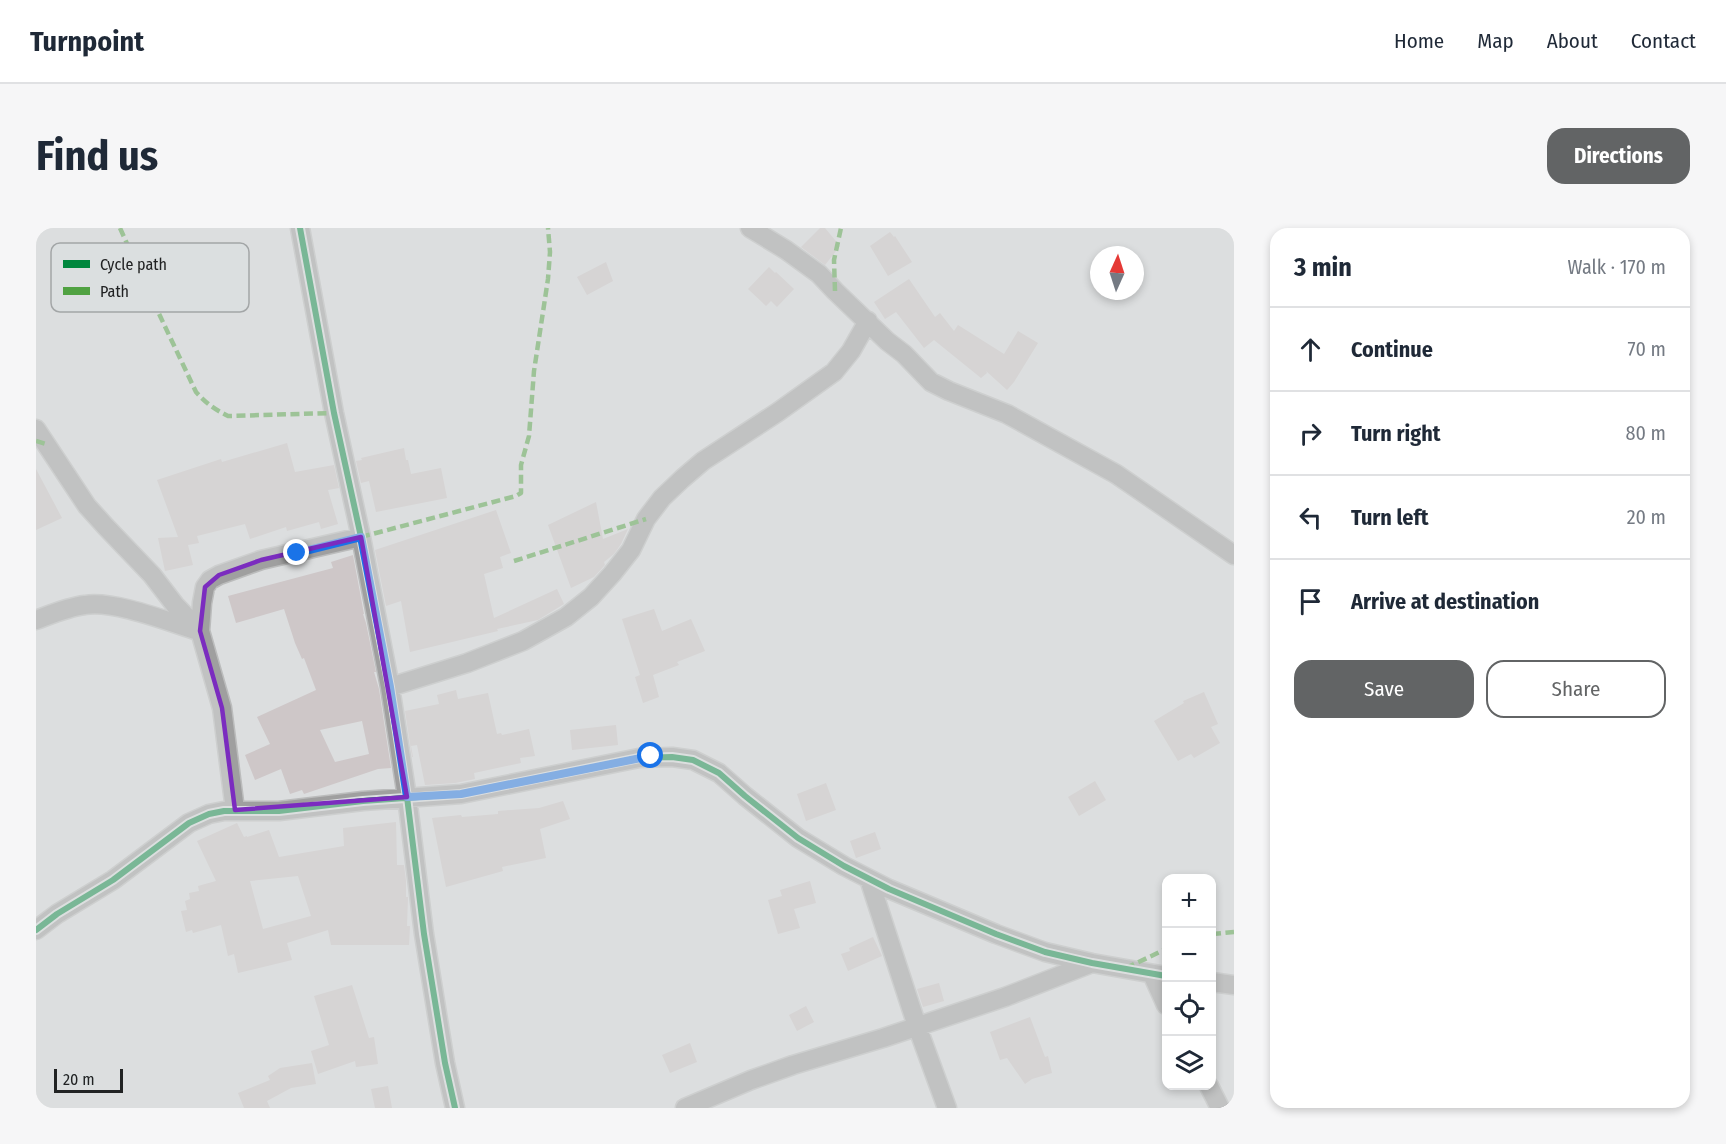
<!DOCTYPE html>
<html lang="en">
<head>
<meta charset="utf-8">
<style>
	:root { --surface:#fff; --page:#f6f6f7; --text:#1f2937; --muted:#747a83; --line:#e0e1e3; --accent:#626465 }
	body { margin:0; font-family:"Fira Sans Condensed",sans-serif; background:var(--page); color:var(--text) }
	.controls { position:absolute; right:18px; bottom:18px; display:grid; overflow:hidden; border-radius:12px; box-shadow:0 3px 9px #0003 }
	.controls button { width:54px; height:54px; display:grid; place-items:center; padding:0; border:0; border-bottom:2px solid var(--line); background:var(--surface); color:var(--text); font:30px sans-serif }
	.compass { position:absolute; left:1054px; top:18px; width:54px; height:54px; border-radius:50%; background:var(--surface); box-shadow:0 3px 9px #0003; rotate:3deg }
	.scale { position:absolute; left:18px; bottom:15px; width:69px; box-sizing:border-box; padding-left:6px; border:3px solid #212223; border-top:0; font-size:16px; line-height:21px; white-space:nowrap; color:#212223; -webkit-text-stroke:4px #dbdfe0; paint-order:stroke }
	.stop { position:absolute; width:18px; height:18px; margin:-14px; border:4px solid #1a73e8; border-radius:50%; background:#fff }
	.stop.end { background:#1a73e8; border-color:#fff; box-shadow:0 2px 6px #0008 }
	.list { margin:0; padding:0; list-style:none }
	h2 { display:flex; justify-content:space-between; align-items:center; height:78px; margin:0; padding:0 24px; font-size:26px }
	h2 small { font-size:20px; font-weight:400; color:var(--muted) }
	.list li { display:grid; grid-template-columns:39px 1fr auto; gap:18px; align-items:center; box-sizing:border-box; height:84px; padding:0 24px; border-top:2px solid var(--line) }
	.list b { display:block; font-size:22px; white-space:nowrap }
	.list em { font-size:20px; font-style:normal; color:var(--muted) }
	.actions { display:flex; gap:12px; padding:18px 24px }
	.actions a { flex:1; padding:14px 0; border:2px solid var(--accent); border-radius:18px; text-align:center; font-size:21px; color:var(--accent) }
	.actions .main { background:var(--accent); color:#fff }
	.icon { flex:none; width:33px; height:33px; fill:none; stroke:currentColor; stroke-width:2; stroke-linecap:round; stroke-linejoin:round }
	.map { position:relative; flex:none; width:1198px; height:880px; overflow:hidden; border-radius:18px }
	header { display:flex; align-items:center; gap:36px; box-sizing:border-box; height:84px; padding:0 30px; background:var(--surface); border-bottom:2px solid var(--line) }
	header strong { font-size:28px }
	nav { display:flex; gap:33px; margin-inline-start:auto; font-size:21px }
	.intro { display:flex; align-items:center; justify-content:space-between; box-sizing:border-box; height:144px; padding:0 36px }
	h1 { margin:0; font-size:42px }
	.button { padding:15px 27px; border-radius:18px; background:var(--accent); color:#fff; font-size:21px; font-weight:700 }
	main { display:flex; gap:36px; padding:0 36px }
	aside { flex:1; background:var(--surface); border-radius:18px; box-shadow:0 3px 9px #0003 }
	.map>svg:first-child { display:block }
	.building { fill:#cec7c8; fill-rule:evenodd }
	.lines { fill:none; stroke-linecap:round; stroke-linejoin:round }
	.street-casing { stroke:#bbbcbc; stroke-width:21 }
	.street { stroke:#9f9f9f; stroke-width:18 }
	.quiet { stroke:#50a242; stroke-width:4.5; stroke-dasharray:9 4.5; stroke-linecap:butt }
	.cycleway-casing { stroke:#dbdfe0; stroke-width:10 }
	.cycleway { stroke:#00873e; stroke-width:6 }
	.route { stroke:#1a73e8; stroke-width:8 }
	.marked { fill:none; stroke:#7b2cbf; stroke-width:4.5; stroke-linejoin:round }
	.key { fill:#dbdfe0; stroke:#a3a6a7; stroke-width:1.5 }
	.key-label { font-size:16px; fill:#212223 }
</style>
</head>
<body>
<header>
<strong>Turnpoint</strong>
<nav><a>Home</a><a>Map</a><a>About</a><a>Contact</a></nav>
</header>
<div class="intro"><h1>Find us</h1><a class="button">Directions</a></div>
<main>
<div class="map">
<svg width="1198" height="880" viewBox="0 0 1198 880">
	<rect width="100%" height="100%" fill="#dcdedf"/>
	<path class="building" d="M 784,0 L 789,0 L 804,18 L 789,37 L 765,19 Z
		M 854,4 L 858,9 L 859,8 L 876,34 L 852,48 L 834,18 Z
		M 570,34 L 577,53 L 551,67 L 541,49 Z
		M 733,39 L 739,45 L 740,44 L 758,61 L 741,79 L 735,73 L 730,78 L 712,61 Z
		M 873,51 L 899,89 L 904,85 L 918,103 L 922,97 L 968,126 L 982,103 L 1002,115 L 978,154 L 971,162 L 950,143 L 951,145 L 945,150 L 898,112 L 888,120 L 860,84 L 849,91 L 838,74 Z
		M 251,215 L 259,244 L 298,237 L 303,260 L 292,262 L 302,296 L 285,301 L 283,294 L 251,303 L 250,299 L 214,311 L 209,296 L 161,308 L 163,315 L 152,317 L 157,337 L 129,343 L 122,310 L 142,309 L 121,252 L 185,231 L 186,234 Z
		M 368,220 L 370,232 L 372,232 L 375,246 L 405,240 L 411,270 L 340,284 L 333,253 L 325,255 L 320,233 L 326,232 L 325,230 Z
		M 0,241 L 26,290 L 0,302 Z
		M 560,274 L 567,311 L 592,301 L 585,316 L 578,326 L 568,334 L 569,337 L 558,349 L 535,360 L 512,297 Z
		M 460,282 L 475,325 L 464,329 L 467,340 L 448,346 L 458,390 L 521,361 L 528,376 L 502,392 L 461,401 L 462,403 L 374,424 L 365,373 L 350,378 L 339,322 Z
		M 317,327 L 328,386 L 327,386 L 330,395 L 340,444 L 338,444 L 343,461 L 355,540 L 342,541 L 268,566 L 266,562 L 254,566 L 245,541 L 219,552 L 209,527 L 234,516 L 221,489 L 280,462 L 268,430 L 266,431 L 259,415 L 248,381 L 200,395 L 192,368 L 297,340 L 295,334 ZM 326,493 L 333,526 L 299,534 L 284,502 Z
		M 618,381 L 626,403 L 655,391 L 669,423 L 641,434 L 643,437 L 617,447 L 623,469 L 607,475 L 599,449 L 604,447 L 586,391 Z
		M 420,462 L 422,471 L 452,465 L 461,506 L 465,505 L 466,507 L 493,501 L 499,528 L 484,530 L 485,535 L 438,545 L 439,551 L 419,555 L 389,557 L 381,517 L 375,518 L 377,529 L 376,529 L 369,483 L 403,476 L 401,467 Z
		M 1168,464 L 1182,496 L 1175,499 L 1184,515 L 1158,530 L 1155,526 L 1142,533 L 1118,493 L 1148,475 L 1147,473 Z
		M 580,497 L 582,517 L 536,522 L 534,502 Z
		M 1059,553 L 1070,572 L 1043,588 L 1032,569 Z
		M 790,555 L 800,582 L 770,593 L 761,566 Z
		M 527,573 L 534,591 L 504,601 L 510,630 L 466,639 L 467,643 L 410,659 L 396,590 L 425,587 L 426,589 L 462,586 L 462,583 L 503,580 Z
		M 360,594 L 361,637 L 368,637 L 370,653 L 370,669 L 372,669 L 371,698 L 374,698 L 373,717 L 295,717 L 292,702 L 251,715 L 256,732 L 202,745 L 198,726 L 192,728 L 185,697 L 157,705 L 156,702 L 150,704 L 145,683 L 151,682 L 149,673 L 154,671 L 153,665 L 163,663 L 162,658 L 180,653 L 161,613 L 201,595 L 208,609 L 211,608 L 211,609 L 233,602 L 243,629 L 308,618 L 307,600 ZM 262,648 L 275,688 L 227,701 L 214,653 Z
		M 839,604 L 845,621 L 820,630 L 814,613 Z
		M 774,653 L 780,675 L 758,681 L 764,700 L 742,706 L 732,672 L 746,668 L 744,662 Z
		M 837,709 L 846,728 L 812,743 L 805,726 L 814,723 L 813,720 Z
		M 903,755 L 908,773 L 887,779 L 881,761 Z
		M 316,757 L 333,810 L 338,809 L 342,836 L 320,839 L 319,833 L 282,846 L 275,823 L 293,817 L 278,768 Z
		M 770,778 L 778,794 L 761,803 L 753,787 Z
		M 994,789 L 1009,829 L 1012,828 L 1016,845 L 996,851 L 989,856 L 971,830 L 964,832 L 954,804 Z
		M 654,815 L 661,834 L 634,845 L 626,827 Z
		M 276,835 L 280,856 L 255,860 L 231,873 L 234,880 L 208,880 L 202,865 L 234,852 L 232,848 L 244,840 Z
		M 352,858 L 356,880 L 339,880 L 335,861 Z"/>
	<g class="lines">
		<defs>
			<path id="street" d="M 264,0 L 298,185 L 325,309 L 354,459 L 371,569 L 388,706 L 409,835 L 419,880
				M 714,0 L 750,22 L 783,46 L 799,63 L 851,113 L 868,126 L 895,154 L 913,163 L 971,186 L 1080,246 L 1198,327
				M 0,201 L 51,278 L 70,299 L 116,347 L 139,377 L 164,403
				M 0,392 C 16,386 32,379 49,377 C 78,372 133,394 162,403
				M 354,459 L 431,435 L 487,413 L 530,389 L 555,369 L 576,346 L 595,322 L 610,291 L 626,270 L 646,251 L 667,233 L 742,184 L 798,144 L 815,123 L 832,93
				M 199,582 L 186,480 L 164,403 L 166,375 L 169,359 L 174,352 L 183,347 L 225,332 L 325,309
				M 833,651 L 881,798 L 911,880
				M 0,702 L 21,686 L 77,652 L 153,595 L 173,586 L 188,583 L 243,583 L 327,573 L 425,566 L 603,530 L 636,529 L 657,532 L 683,545 L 709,568 L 762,610 L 808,638 L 853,661 L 960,706 L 1009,724 L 1056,735 L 1130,748
				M 1116,746 L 1130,777
				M 1176,754 L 1198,757
				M 1173,858 L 1184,880
				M 649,880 L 715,852 L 757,837 L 847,810 L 969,769 L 1056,735"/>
		</defs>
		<use href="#street" class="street-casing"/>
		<use href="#street" class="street"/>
		<path class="quiet" d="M 84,0 L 116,71 L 160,164 C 170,175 178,181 192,188 L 298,185
			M 799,63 L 798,32 L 805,0
			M 0,213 L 10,216
			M 325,309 L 480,268 L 485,265 L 485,237 L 493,208 L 498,143 L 512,51 L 514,24 L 512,0
			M 478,333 L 610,291
			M 1176,706 L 1198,704
			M 1090,740 L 1130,721"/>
		<defs>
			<path id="cycleway" d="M 264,0 L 298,185 L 325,309 L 354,459 L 371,569 L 388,706 L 409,835 L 419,880
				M 0,702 L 21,686 L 77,652 L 153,595 L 173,586 L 188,583 L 243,583 L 327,573 L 425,566 L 603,530 L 636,529 L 657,532 L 683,545 L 709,568 L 762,610 L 808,638 L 853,661 L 960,706 L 1009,724 L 1056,735 L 1130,748"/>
		</defs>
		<use href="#cycleway" class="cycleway-casing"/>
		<use href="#cycleway" class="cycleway"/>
	</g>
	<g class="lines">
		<path class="route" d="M 261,325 L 325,309 L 354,459 L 371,569 L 425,566 L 615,528"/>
	</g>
	<path d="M0 0H1198V880H0ZM 325,309 L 371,569 L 199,582 L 186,480 L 164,403 L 169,359 L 183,347 L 225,332 Z" fill="#dcdedf" fill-opacity=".55" fill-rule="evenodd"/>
	<path class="marked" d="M 325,309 L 371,569 L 199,582 L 186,480 L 164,403 L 169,359 L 183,347 L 225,332 Z"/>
	<rect x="15" y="15" width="198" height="69" rx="9" class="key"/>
	<rect x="27" y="32" width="27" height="8" fill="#00873e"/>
	<rect x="27" y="59" width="27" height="8" fill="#50a242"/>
	<g class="key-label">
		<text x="64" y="42">Cycle path</text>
		<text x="64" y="69">Path</text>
	</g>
</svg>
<div class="controls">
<button>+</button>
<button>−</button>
<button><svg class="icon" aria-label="locate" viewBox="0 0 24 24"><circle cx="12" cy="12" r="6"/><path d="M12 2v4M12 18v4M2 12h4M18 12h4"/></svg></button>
<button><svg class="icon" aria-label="layers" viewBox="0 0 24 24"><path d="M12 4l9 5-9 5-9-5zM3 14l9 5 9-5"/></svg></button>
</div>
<svg class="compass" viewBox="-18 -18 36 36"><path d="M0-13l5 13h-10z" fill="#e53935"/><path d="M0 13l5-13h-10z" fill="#747a83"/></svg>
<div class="scale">20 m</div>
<div class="stop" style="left:615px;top:528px"></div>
<div class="stop end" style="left:261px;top:325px"></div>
</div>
<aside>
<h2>3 min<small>Walk · 170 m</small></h2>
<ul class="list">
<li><svg class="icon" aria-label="ahead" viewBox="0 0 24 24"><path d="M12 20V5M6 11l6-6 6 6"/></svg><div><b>Continue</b></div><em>70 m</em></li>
<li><svg class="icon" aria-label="right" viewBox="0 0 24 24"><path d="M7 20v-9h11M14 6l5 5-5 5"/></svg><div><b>Turn right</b></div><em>80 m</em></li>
<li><svg class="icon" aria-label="left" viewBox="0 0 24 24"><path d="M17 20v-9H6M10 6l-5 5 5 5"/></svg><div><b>Turn left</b></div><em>20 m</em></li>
<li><svg class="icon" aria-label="arrive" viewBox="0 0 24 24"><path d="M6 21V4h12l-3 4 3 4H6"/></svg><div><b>Arrive at destination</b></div></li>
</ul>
<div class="actions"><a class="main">Save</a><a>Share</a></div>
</aside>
</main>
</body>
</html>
